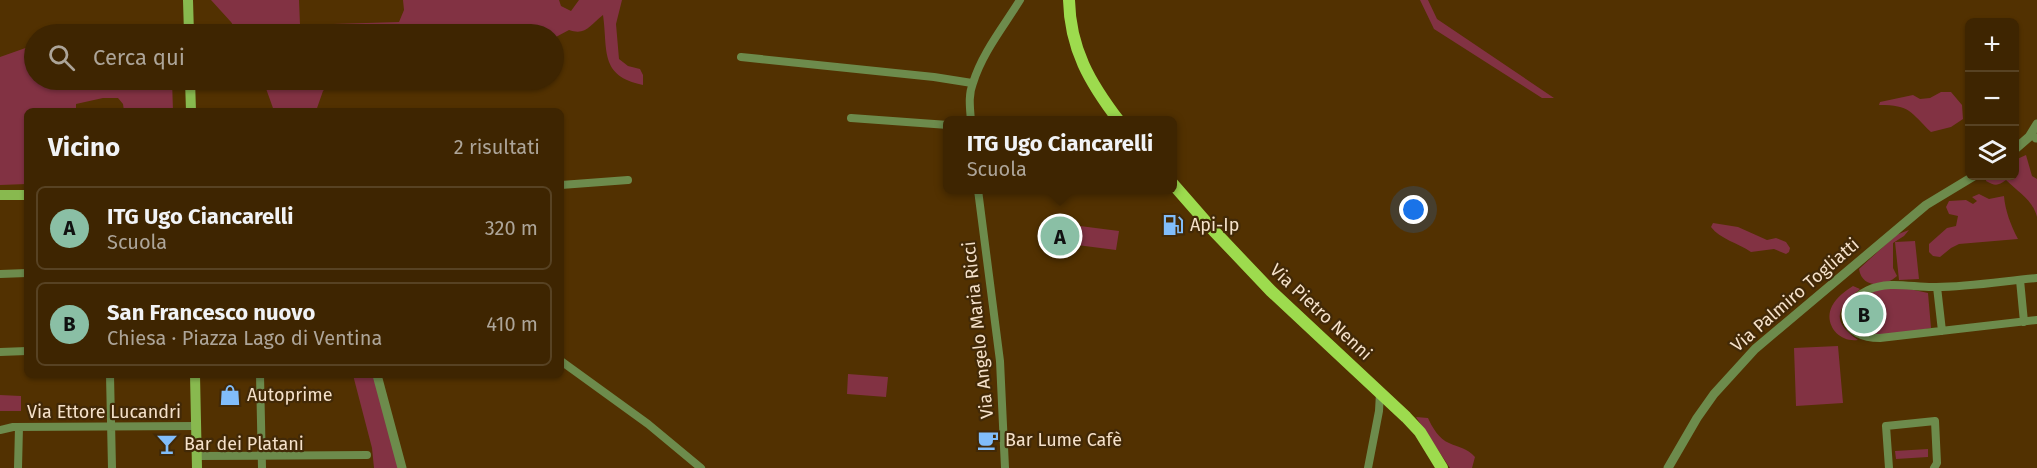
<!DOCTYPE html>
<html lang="it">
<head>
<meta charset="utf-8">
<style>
	:root { --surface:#3e2501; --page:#493110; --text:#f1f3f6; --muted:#ada599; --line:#574223; --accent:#8abfa5 }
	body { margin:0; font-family:"Fira Sans",sans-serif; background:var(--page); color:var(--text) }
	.controls { position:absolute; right:18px; top:18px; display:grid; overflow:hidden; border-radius:9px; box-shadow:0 2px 4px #0004 }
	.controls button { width:54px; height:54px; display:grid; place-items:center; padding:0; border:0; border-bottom:2px solid var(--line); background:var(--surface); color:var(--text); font:30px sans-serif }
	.you { position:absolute; left:1414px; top:210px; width:21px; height:21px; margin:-15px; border:4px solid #fff; border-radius:50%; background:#1a73e8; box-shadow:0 0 0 9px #1a73e833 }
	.badge { display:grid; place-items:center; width:39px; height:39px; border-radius:50%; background:var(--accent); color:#111; font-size:20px; font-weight:700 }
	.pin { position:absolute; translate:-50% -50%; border:3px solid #fff; box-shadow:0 2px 6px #0006 }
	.popup { position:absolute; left:943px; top:116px; width:234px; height:78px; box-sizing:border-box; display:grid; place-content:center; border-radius:9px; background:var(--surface); filter:drop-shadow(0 2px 4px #0005); font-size:20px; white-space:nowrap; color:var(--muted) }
	.popup b { font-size:22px; color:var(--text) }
	.popup::after { content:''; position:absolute; left:50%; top:100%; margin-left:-12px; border:12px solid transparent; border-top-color:var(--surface) }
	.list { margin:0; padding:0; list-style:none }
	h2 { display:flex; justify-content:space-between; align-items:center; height:78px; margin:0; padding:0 24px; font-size:26px }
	h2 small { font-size:20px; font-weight:400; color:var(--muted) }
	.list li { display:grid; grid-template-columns:39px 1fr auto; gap:18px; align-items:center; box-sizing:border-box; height:84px; margin:0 12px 12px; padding:0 12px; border:2px solid var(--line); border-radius:9px }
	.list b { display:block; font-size:22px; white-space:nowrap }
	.list p { margin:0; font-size:20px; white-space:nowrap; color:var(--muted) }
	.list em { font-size:20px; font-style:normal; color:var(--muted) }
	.icon { flex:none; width:33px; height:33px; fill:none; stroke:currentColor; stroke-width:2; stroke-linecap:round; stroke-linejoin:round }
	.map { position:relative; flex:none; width:2037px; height:468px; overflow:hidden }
	.search { position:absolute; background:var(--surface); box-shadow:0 2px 4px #0004; left:24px; top:24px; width:540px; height:66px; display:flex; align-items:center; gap:15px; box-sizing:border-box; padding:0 21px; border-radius:33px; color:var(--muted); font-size:22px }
	.panel { position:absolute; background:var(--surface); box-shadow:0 2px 4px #0004; left:24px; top:108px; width:540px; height:270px; border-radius:9px }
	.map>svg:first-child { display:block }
	.green { fill:#823243 }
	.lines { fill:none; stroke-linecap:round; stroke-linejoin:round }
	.minor { stroke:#6d8b4c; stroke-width:8 }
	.tertiary { stroke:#6d8b4c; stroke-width:9 }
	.secondary { stroke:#88b94f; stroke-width:10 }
	.primary { stroke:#9ddb4e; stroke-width:12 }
	.labels { text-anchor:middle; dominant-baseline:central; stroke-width:4.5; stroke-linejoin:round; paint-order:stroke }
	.poi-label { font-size:18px; fill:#f5e1ca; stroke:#422907; text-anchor:start }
	.street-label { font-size:18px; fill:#f5e1ca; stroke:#422907 }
</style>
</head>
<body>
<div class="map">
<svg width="2037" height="468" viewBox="0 0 2037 468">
	<rect width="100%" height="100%" fill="#523101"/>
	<path class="green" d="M 211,0 L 299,0 L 300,25 L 399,22 L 404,10 L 403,0 L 559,0 L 561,6 L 571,11 L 579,0 L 622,0 L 616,24 L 619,59 L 628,66 L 640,69 L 643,75 L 643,85 C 599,76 608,50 603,15 C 590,25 586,36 569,30 L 554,38 L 554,34 L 239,34 L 231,22 Z
		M 1420,0 L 1428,0 L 1437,19 L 1554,98 L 1542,98 L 1434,29 Z
		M 172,31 L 172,34 L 76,34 L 89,32 Z
		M 34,45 L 34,80 L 172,80 L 173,111 L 124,111 L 123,104 L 118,98 L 103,98 L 76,104 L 76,111 L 27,111 L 27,184 L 0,185 L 0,57 Z
		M 263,80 L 333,80 L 323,91 L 316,111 L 274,111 Z
		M 1941,92 L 1951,92 L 1962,105 L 1963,119 L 1951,127 L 1931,132 C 1910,112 1911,105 1879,105 L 1880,102 L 1913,95 L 1920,99 L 1930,98 Z
		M 2026,155 L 2032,176 L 2037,179 L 2037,217 C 2033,200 2018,192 2006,180 C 1998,186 1995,186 1986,181 L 1987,176 L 2014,176 L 2015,160 Z
		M 1979,194 L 1989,199 L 2004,196 C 2005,210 2011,226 2018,239 L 1959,244 L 1951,248 L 1940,257 L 1933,256 L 1929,252 L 1929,244 L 1947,228 L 1956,226 L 1958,216 L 1949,214 L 1946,207 L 1949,201 L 1966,200 L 1973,204 L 1977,201 L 1972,197 Z
		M 1713,223 L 1738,227 L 1767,240 L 1776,238 L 1786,242 L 1790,248 L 1789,252 L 1786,254 L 1774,249 L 1751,252 C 1738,243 1720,239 1711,227 Z
		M 1080,226 L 1119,231 L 1116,250 L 1077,245 Z
		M 1909,230 L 1904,236 L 1893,243 L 1893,268 L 1897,276 C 1885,287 1862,289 1859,269 L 1896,235 Z
		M 1915,241 L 1919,279 L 1899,280 L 1895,242 Z
		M 1853,286 L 1860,289 C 1837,309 1830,320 1858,340 C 1839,343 1823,324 1832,306 C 1837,297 1845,291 1853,286 Z
		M 1900,287 L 1928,293 L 1931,328 C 1911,331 1885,339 1865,333 C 1837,326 1851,297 1871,290 C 1880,288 1891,288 1900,287 Z
		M 1838,346 L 1843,403 L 1796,406 L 1794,348 Z
		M 848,374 L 888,377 L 886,397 L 847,394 Z
		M 353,375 L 376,375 L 402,468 L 374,468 L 372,448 Z
		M 0,395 L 21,396 L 21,411 L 0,411 Z
		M 1416,417 L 1428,418 C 1432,427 1439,439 1449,443 C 1460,448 1467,448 1475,457 L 1472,468 L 1450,468 Z
		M 1928,449 L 1928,457 L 1896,459 L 1895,451 Z"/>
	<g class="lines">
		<path class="minor" d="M 741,57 L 934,77 L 972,83
			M 851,118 L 948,125
			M 971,121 C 970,108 968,95 973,83 C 982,53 1004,26 1020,0
			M 561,185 L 628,180
			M 978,190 L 1000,361 L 1005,468
			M 0,274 L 27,273
			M 2037,278 C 2004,281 1970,287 1936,287 C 1915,288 1889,280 1868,290 C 1833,307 1842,338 1880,338 L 2037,320
			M 2020,280 L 2024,322
			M 1937,287 L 1942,331
			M 0,352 L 27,351
			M 561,361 L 648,424 L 701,468
			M 110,375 L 112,468
			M 260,375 L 262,468
			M 0,430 L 13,427 L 196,426
			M 197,456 L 367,455
			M 18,468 L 19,427
			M 1368,468 L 1379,411 L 1380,393
			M 1889,468 L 1886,426 L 1935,421 L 1937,463 L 1934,468"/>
		<path class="tertiary" d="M 2036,138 L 2037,138
			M 2014,150 L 2029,137 L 2037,124
			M 377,375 L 402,468
			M 1668,468 L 1697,418 L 1714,394 L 1755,349 L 1926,205 L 1974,176"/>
		<path class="secondary" d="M 188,0 L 189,34
			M 190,80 L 191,111
			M 0,195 L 27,195
			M 195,375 L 197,468"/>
		<path class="primary" d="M 1069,0 C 1070,49 1090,83 1119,121
			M 1172,183 L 1214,231 L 1271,291 L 1406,417 L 1420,432 L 1442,468"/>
	</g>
	<defs>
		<symbol id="fuel-bare" viewBox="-9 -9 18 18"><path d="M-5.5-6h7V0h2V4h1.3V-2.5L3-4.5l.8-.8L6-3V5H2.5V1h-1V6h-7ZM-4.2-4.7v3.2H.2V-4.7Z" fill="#81bdfa" stroke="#422907" stroke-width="2.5" paint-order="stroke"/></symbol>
		<symbol id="shop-bare" viewBox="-9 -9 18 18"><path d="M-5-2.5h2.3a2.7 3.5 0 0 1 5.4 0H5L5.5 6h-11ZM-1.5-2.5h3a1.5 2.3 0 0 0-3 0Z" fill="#81bdfa" stroke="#422907" stroke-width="2.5" paint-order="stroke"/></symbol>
		<symbol id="cafe-bare" viewBox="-9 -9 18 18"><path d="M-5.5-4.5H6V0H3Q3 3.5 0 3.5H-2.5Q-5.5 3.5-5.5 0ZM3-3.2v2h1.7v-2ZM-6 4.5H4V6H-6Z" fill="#81bdfa" stroke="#422907" stroke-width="2.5" paint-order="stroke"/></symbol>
		<symbol id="bar-bare" viewBox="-9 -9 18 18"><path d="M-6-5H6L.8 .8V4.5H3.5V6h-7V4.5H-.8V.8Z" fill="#81bdfa" stroke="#422907" stroke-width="2.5" paint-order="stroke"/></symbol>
	</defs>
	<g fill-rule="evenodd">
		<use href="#fuel-bare" x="1158" y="210" width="30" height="30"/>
		<use href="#shop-bare" x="215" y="380" width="30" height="30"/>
		<use href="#cafe-bare" x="973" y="425" width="30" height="30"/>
		<use href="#bar-bare" x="152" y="429" width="30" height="30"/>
	</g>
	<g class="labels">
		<g class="poi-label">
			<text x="1190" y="225">Api-Ip</text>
			<text x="247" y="395">Autoprime</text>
			<text x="1005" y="440">Bar Lume Cafè</text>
			<text x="184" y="444">Bar dei Platani</text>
		</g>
		<g class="street-label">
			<text transform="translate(1795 295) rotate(-41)">Via Palmiro Togliatti</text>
			<text transform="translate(1321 312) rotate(43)">Via Pietro Nenni</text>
			<text transform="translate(978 330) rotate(-96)">Via Angelo Maria Ricci</text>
			<text x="104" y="412">Via Ettore Lucandri</text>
		</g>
	</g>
</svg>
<div class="controls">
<button>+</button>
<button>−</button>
<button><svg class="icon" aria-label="layers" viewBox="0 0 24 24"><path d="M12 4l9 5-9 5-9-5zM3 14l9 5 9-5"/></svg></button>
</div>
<div class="you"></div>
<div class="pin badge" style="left:1060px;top:236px">A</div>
<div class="popup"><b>ITG Ugo Ciancarelli</b>Scuola</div>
<div class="pin badge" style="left:1864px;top:314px">B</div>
<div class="search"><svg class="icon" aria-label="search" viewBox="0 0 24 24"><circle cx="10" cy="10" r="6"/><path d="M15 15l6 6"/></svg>Cerca qui</div>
<section class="panel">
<h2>Vicino<small>2 risultati</small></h2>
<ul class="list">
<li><span class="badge">A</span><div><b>ITG Ugo Ciancarelli</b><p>Scuola</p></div><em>320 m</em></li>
<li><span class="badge">B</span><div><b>San Francesco nuovo</b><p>Chiesa · Piazza Lago di Ventina</p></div><em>410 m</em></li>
</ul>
</section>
</div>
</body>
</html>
